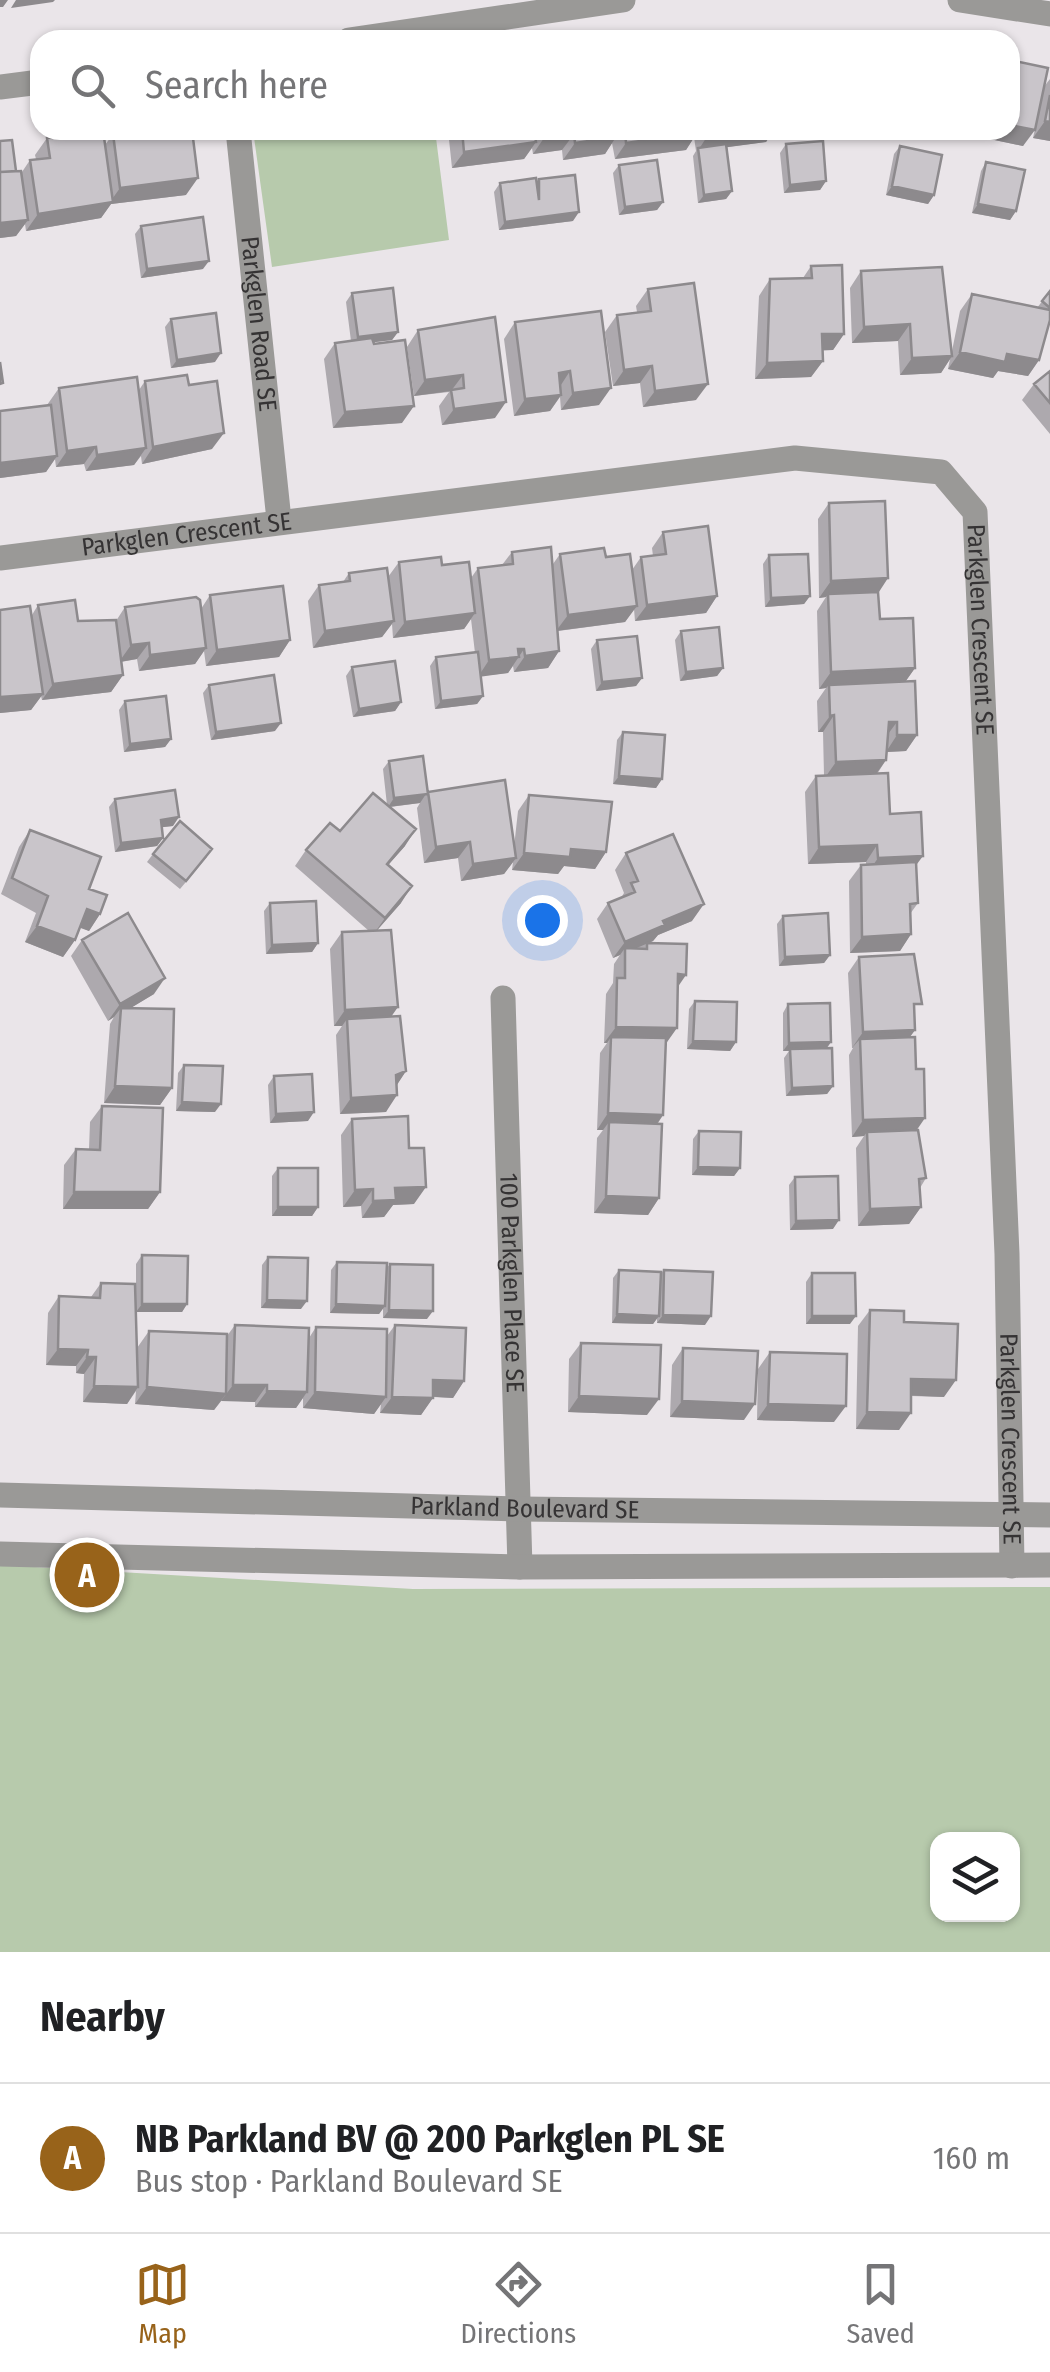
<!DOCTYPE html>
<html lang="en">
<head>
<meta charset="utf-8">
<style>
	:root { --surface:#fff; --page:#f6f6f6; --text:#202124; --muted:#757577; --line:#e0e0e0; --accent:#98631a }
	body { margin:0; font-family:"Fira Sans Condensed",sans-serif; background:var(--page); color:var(--text) }
	.controls { position:absolute; right:30px; bottom:30px; display:grid; overflow:hidden; border-radius:20px; box-shadow:0 2px 8px #0004 }
	.controls button { width:90px; height:90px; display:grid; place-items:center; padding:0; border:0; border-bottom:2px solid var(--line); background:var(--surface); color:var(--text); font:50px sans-serif }
	.you { position:absolute; left:542px; top:920px; width:35px; height:35px; margin:-25px; border:8px solid #fff; border-radius:50%; background:#1a73e8; box-shadow:0 0 0 15px #1a73e833 }
	.badge { display:grid; place-items:center; width:65px; height:65px; border-radius:50%; background:var(--accent); color:#fff; font-size:32px; font-weight:700 }
	.pin { position:absolute; translate:-50% -50%; border:5px solid #fff; box-shadow:0 2px 10px #0006 }
	.list { margin:0; padding:0; list-style:none }
	h2 { display:flex; justify-content:space-between; align-items:center; height:130px; margin:0; padding:0 40px; font-size:42px }
	h2 small { font-size:32px; font-weight:400; color:var(--muted) }
	.list li { display:grid; grid-template-columns:65px 1fr auto; gap:30px; align-items:center; box-sizing:border-box; height:150px; padding:0 40px; border-top:2px solid var(--line) }
	.list b { display:block; font-size:38px; white-space:nowrap }
	.list p { margin:0; font-size:32px; white-space:nowrap; color:var(--muted) }
	.list em { font-size:32px; font-style:normal; color:var(--muted) }
	.icon { flex:none; width:55px; height:55px; fill:none; stroke:currentColor; stroke-width:2; stroke-linecap:round; stroke-linejoin:round }
	.map { position:relative; flex:none; width:1050px; height:1952px; overflow:hidden }
	.search { position:absolute; background:var(--surface); box-shadow:0 2px 8px #0004; left:30px; right:30px; top:30px; height:110px; display:flex; align-items:center; gap:25px; box-sizing:border-box; padding:0 35px; border-radius:30px; color:var(--muted); font-size:38px }
	.sheet { height:280px; background:var(--surface) }
	nav { display:flex; justify-content:space-around; align-items:center; box-sizing:border-box; height:140px; border-top:2px solid var(--line); background:var(--surface); font-size:28px; color:var(--muted) }
	nav a { display:grid; justify-items:center; gap:5px }
	nav .on { color:var(--accent) }
	.map>svg:first-child { display:block }
	.green { fill:#b7caac; fill-rule:evenodd }
	.lines { fill:none; stroke-linecap:round; stroke-linejoin:round }
	.minor { stroke:#9a9997; stroke-width:25 }
	.tertiary { stroke:#9a9997; stroke-width:25 }
	.wall { fill:#ada9ae }
	.shaded-wall { fill:#8d8a8d }
	.building { fill:#c9c5ca; stroke:#8d8a8d; stroke-width:2.5 }
	.labels { text-anchor:middle; dominant-baseline:central; stroke-width:10; stroke-linejoin:round; paint-order:stroke }
	.street-label { font-size:25px; fill:#353334; stroke:#eae5e9 }
</style>
</head>
<body>
<div class="map">
<svg width="1050" height="1952" viewBox="0 0 1050 1952">
	<rect width="100%" height="100%" fill="#eae5e9"/>
	<path class="green" d="M 253,130 L 435,130 L 449,240 L 272,267 Z
		M 0,1565 L 413,1589 L 1050,1587 L 1050,1952 L 0,1952 ZM 938,1840 L 1012,1840 L 1012,1914 L 938,1914 Z"/>
	<g class="lines">
		<g class="minor">
			<path d="M 960,0 L 1050,14"/>
			<path d="M 349,40 L 623,0"/>
			<path d="M 0,87 L 40,82"/>
			<path id="s1" d="M 238,130 L 279,520"/>
			<path id="s2" d="M 0,558 L 795,458 L 941,472 L 975,512 L 1007,1254 L 1012,1566"/>
			<path id="s3" d="M 503,998 L 520,1567"/>
		</g>
		<g class="tertiary">
			<path id="s4" d="M 0,1495 L 520,1509 L 1050,1515"/>
			<path d="M 0,1554 L 520,1567 L 1050,1565"/>
		</g>
	</g>
	<path class="wall" d="M 1050,79 L 1050,141 L 1033,138 L 1038,115 L 1023,146 L 952,131 L 952,130 L 1010,130 Z
		M 448,130 L 774,130 L 766,142 L 727,147 L 732,191 L 726,199 L 698,203 L 693,156 L 696,151 L 694,137 L 686,150 L 615,159 L 612,143 L 605,154 L 563,160 L 562,150 L 533,154 L 532,148 L 524,159 L 452,168 Z
		M 113,134 L 186,195 L 111,204 L 101,218 L 26,231 L 25,224 L 16,236 L 0,238 L 0,141 L 16,171 L 22,172 L 30,160 L 36,159 L 35,155 L 47,138 L 105,145 Z
		M 786,144 L 826,181 L 820,190 L 784,193 L 780,153 Z
		M 900,146 L 934,195 L 928,204 L 886,195 L 894,154 Z
		M 986,162 L 1016,211 L 1010,220 L 972,213 L 981,171 Z
		M 619,165 L 663,202 L 657,210 L 619,215 L 613,173 Z
		M 539,179 L 573,221 L 499,230 L 494,192 L 500,183 L 537,182 Z
		M 141,226 L 203,269 L 141,278 L 135,234 Z
		M 811,266 L 844,334 L 833,350 L 823,350 L 823,361 L 811,377 L 755,379 L 759,296 L 770,279 L 803,278 Z
		M 861,271 L 952,351 L 960,311 L 972,294 L 1037,308 L 1050,291 L 1050,321 L 1039,360 L 1028,376 L 998,371 L 993,378 L 948,369 L 950,359 L 941,373 L 900,375 L 898,341 L 852,343 L 850,288 Z
		M 648,289 L 696,400 L 643,407 L 640,383 L 613,386 L 605,332 L 617,315 L 637,312 L 636,306 Z
		M 352,293 L 398,332 L 392,340 L 373,342 L 402,423 L 333,428 L 324,359 L 335,343 L 351,341 L 346,302 Z
		M 601,311 L 599,405 L 561,410 L 560,397 L 550,411 L 514,416 L 504,339 L 515,322 Z
		M 495,317 L 495,418 L 442,425 L 439,406 L 449,392 L 414,396 L 407,347 L 418,330 Z
		M 171,319 L 215,362 L 171,368 L 165,327 Z
		M 1050,371 L 1050,434 L 1022,400 L 1034,384 Z
		M 145,381 L 189,385 L 212,449 L 142,464 L 141,456 L 134,465 L 86,471 L 84,464 L 56,467 L 55,459 L 46,472 L 0,478 L 0,411 L 47,405 L 59,388 L 139,390 Z
		M 829,503 L 878,592 L 880,619 L 915,668 L 905,682 L 917,735 L 906,751 L 887,752 L 886,760 L 877,774 L 890,814 L 916,866 L 918,903 L 910,914 L 911,934 L 900,951 L 850,953 L 849,881 L 861,865 L 866,865 L 866,862 L 808,864 L 805,792 L 816,776 L 824,775 L 823,732 L 818,732 L 817,701 L 826,688 L 819,689 L 817,611 L 826,597 L 819,598 L 818,519 Z
		M 663,532 L 717,596 L 706,613 L 635,621 L 634,609 L 625,622 L 558,631 L 559,651 L 548,668 L 514,672 L 513,666 L 508,673 L 481,676 L 483,696 L 477,704 L 435,709 L 430,666 L 436,657 L 475,653 L 471,619 L 464,629 L 393,638 L 392,624 L 382,637 L 313,648 L 308,601 L 319,585 L 343,582 L 349,573 L 388,577 L 399,562 L 442,565 L 471,578 L 478,568 L 502,565 L 512,552 L 553,564 L 560,554 L 606,557 L 632,570 L 641,557 L 653,556 L 652,548 Z
		M 769,555 L 810,596 L 804,604 L 765,607 L 763,564 Z
		M 210,595 L 290,640 L 279,657 L 206,666 L 204,651 L 195,664 L 139,671 L 137,659 L 121,662 L 123,675 L 111,692 L 42,700 L 41,696 L 31,710 L 0,713 L 0,610 L 32,615 L 38,605 L 78,621 L 116,621 L 125,607 L 201,609 Z
		M 681,631 L 723,668 L 717,676 L 680,681 L 675,640 Z
		M 597,640 L 642,678 L 636,686 L 596,691 L 591,649 Z
		M 352,667 L 401,702 L 395,711 L 353,717 L 346,676 Z
		M 209,685 L 275,731 L 211,740 L 203,693 Z
		M 125,701 L 171,739 L 165,747 L 124,752 L 119,710 Z
		M 623,732 L 662,779 L 656,788 L 613,784 L 617,740 Z
		M 389,761 L 427,793 L 514,847 L 518,811 L 529,795 L 606,852 L 595,869 L 564,866 L 558,874 L 512,870 L 513,862 L 504,874 L 461,881 L 458,858 L 424,863 L 417,808 L 420,803 L 390,807 L 405,846 L 388,865 L 401,903 L 377,930 L 392,1016 L 406,1071 L 397,1084 L 386,1112 L 340,1114 L 336,1035 L 342,1026 L 334,1026 L 330,949 L 342,932 L 369,931 L 295,866 L 306,850 L 387,805 L 383,769 Z
		M 115,799 L 173,826 L 162,827 L 163,838 L 157,846 L 115,852 L 109,807 Z
		M 30,830 L 89,889 L 100,914 L 89,931 L 80,927 L 75,940 L 63,957 L 25,942 L 36,913 L 1,894 L 19,847 Z
		M 626,853 L 692,921 L 658,935 L 653,941 L 649,943 L 678,987 L 665,1044 L 663,1115 L 658,1123 L 659,1198 L 648,1215 L 594,1213 L 597,1138 L 603,1130 L 597,1130 L 600,1053 L 607,1043 L 604,1043 L 606,994 L 613,983 L 614,964 L 620,955 L 613,958 L 597,919 L 608,903 L 621,898 L 624,893 L 615,870 Z
		M 153,854 L 207,857 L 180,889 L 147,862 Z
		M 270,903 L 318,943 L 312,952 L 266,954 L 264,911 Z
		M 783,916 L 830,955 L 824,963 L 779,966 L 777,924 Z
		M 82,940 L 154,994 L 130,1008 L 172,1088 L 160,1105 L 104,1103 L 110,1024 L 114,1017 L 108,1021 L 71,956 Z
		M 859,957 L 914,1015 L 915,1030 L 910,1037 L 917,1130 L 926,1178 L 920,1188 L 921,1207 L 909,1224 L 858,1226 L 856,1148 L 864,1136 L 852,1137 L 849,1055 L 853,1048 L 852,1048 L 848,973 Z
		M 695,1001 L 736,1042 L 730,1051 L 687,1049 L 689,1009 Z
		M 788,1004 L 831,1042 L 827,1048 L 833,1086 L 827,1094 L 786,1096 L 784,1058 L 789,1051 L 783,1051 L 783,1013 Z
		M 184,1065 L 215,1112 L 176,1111 L 178,1073 Z
		M 274,1076 L 308,1121 L 270,1123 L 268,1085 Z
		M 102,1106 L 160,1192 L 148,1209 L 63,1209 L 64,1165 L 76,1149 L 89,1149 L 90,1122 Z
		M 352,1119 L 409,1148 L 414,1204 L 393,1205 L 384,1217 L 362,1218 L 361,1206 L 343,1207 L 341,1135 Z
		M 699,1131 L 740,1168 L 734,1176 L 692,1175 L 693,1139 Z
		M 278,1168 L 318,1207 L 312,1216 L 272,1216 L 272,1176 Z
		M 795,1177 L 833,1229 L 790,1230 L 789,1185 Z
		M 142,1255 L 187,1304 L 182,1312 L 136,1312 L 136,1264 Z
		M 268,1257 L 301,1309 L 261,1308 L 262,1265 Z
		M 337,1262 L 386,1269 L 390,1264 L 427,1319 L 383,1318 L 383,1308 L 379,1314 L 330,1313 L 331,1270 Z
		M 619,1270 L 660,1275 L 664,1270 L 705,1325 L 657,1323 L 657,1318 L 653,1324 L 612,1323 L 613,1278 Z
		M 812,1273 L 850,1324 L 806,1324 L 806,1282 Z
		M 101,1283 L 137,1348 L 149,1331 L 227,1336 L 235,1325 L 309,1338 L 316,1327 L 387,1336 L 395,1325 L 464,1381 L 453,1398 L 433,1397 L 421,1415 L 380,1413 L 381,1404 L 374,1414 L 303,1408 L 303,1398 L 296,1408 L 255,1407 L 255,1402 L 222,1400 L 214,1410 L 135,1404 L 136,1391 L 127,1404 L 83,1402 L 84,1374 L 76,1373 L 76,1366 L 46,1365 L 48,1313 L 59,1296 L 91,1297 Z
		M 870,1310 L 904,1322 L 944,1397 L 911,1396 L 899,1430 L 856,1429 L 858,1326 Z
		M 581,1343 L 647,1415 L 568,1412 L 569,1359 Z
		M 683,1348 L 744,1420 L 670,1417 L 672,1365 Z
		M 770,1352 L 834,1422 L 757,1420 L 758,1369 Z"/>
	<path class="shaded-wall" d="M 0,0 L 8,0 L 3,7 L 0,7 Z
		M 16,0 L 55,0 L 53,2 L 11,8 Z
		M 1045,121 L 1050,122 L 1050,141 L 1033,138 Z
		M 1010,125 L 1035,130 L 1023,146 L 952,131 L 953,130 L 1010,130 Z
		M 744,130 L 774,130 L 766,142 L 699,151 L 699,149 L 708,135 Z
		M 697,133 L 686,150 L 615,159 L 626,143 Z
		M 574,134 L 562,150 L 533,154 L 544,138 Z
		M 616,137 L 605,154 L 563,160 L 575,143 Z
		M 536,142 L 524,159 L 452,168 L 464,152 Z
		M 198,178 L 186,195 L 111,204 L 101,218 L 26,231 L 38,214 L 110,202 L 120,188 Z
		M 826,181 L 820,190 L 784,193 L 790,185 Z
		M 892,186 L 934,195 L 928,204 L 886,195 Z
		M 732,191 L 726,199 L 698,203 L 704,195 Z
		M 663,202 L 657,210 L 619,215 L 625,207 Z
		M 978,204 L 1016,211 L 1010,220 L 972,213 Z
		M 579,212 L 573,221 L 499,230 L 505,222 Z
		M 28,220 L 16,236 L 0,238 L 0,223 Z
		M 209,261 L 203,269 L 141,278 L 147,269 Z
		M 910,324 L 898,341 L 852,343 L 864,327 Z
		M 398,332 L 392,340 L 352,345 L 358,337 Z
		M 822,334 L 844,334 L 833,350 L 811,351 Z
		M 960,352 L 1007,354 L 1039,360 L 1028,376 L 998,371 L 993,378 L 948,369 Z
		M 221,353 L 215,362 L 171,368 L 177,360 Z
		M 952,356 L 941,373 L 900,375 L 912,358 Z
		M 823,361 L 811,377 L 755,379 L 767,363 Z
		M 652,366 L 640,383 L 613,386 L 624,370 Z
		M 570,371 L 559,388 L 559,373 Z
		M 463,375 L 451,391 L 414,396 L 425,380 Z
		M 708,384 L 696,400 L 643,407 L 655,391 Z
		M 611,388 L 599,405 L 561,410 L 573,393 Z
		M 561,395 L 550,411 L 514,416 L 525,399 Z
		M 506,402 L 495,418 L 442,425 L 454,409 Z
		M 414,406 L 402,423 L 333,428 L 345,412 Z
		M 224,433 L 212,449 L 142,464 L 153,447 Z
		M 96,447 L 84,464 L 56,467 L 67,451 Z
		M 146,448 L 134,465 L 86,471 L 97,455 Z
		M 57,456 L 46,472 L 0,478 L 0,463 Z
		M 888,578 L 877,595 L 828,594 L 826,597 L 819,598 L 831,581 Z
		M 717,596 L 706,613 L 635,621 L 647,605 Z
		M 810,596 L 804,604 L 765,607 L 771,598 Z
		M 637,606 L 625,622 L 556,631 L 568,615 Z
		M 475,613 L 464,629 L 393,638 L 405,622 Z
		M 394,621 L 382,637 L 313,648 L 325,631 Z
		M 290,640 L 279,657 L 206,666 L 217,650 Z
		M 149,643 L 137,659 L 119,662 L 131,645 Z
		M 206,648 L 195,664 L 139,671 L 150,655 Z
		M 518,649 L 524,649 L 508,673 L 478,677 L 489,660 Z
		M 559,651 L 548,668 L 514,672 L 525,656 Z
		M 723,668 L 717,676 L 680,681 L 686,672 Z
		M 915,668 L 903,685 L 829,685 L 826,688 L 819,689 L 831,672 Z
		M 123,675 L 111,692 L 42,700 L 53,684 Z
		M 642,678 L 636,686 L 596,691 L 602,682 Z
		M 43,694 L 31,710 L 0,713 L 0,697 Z
		M 483,696 L 477,704 L 435,709 L 441,701 Z
		M 401,702 L 395,711 L 353,717 L 359,709 Z
		M 834,715 L 823,732 L 818,732 L 830,716 Z
		M 889,722 L 897,722 L 885,738 Z
		M 281,723 L 275,731 L 211,740 L 216,732 Z
		M 897,735 L 917,735 L 906,751 L 886,752 Z
		M 171,739 L 165,747 L 124,752 L 130,744 Z
		M 886,760 L 874,777 L 824,779 L 836,762 Z
		M 619,776 L 662,779 L 656,788 L 613,784 Z
		M 426,794 L 420,803 L 388,807 L 394,798 Z
		M 179,817 L 173,826 L 155,828 L 161,820 Z
		M 416,829 L 405,846 L 375,880 L 387,864 Z
		M 163,838 L 157,846 L 115,852 L 121,843 Z
		M 470,842 L 458,858 L 424,863 L 436,847 Z
		M 877,845 L 866,862 L 808,864 L 819,847 Z
		M 571,849 L 606,852 L 595,869 L 564,866 L 558,874 L 512,870 L 524,853 Z
		M 923,856 L 911,872 L 867,874 L 878,858 Z
		M 516,858 L 504,874 L 461,881 L 473,864 Z
		M 412,886 L 401,903 L 373,935 L 385,918 Z
		M 704,904 L 692,921 L 658,935 L 653,941 L 625,953 L 625,948 L 620,955 L 613,958 L 625,942 L 663,921 Z
		M 87,909 L 100,914 L 89,931 L 75,926 Z
		M 37,926 L 75,940 L 63,957 L 25,942 Z
		M 911,934 L 900,951 L 850,953 L 862,937 Z
		M 318,943 L 312,952 L 266,954 L 272,945 Z
		M 830,955 L 824,963 L 779,966 L 785,957 Z
		M 678,974 L 686,975 L 675,991 Z
		M 165,978 L 154,994 L 121,1014 L 121,1008 L 114,1017 L 108,1021 L 120,1004 Z
		M 398,1007 L 386,1024 L 347,1019 L 342,1026 L 334,1026 L 345,1010 Z
		M 616,1027 L 677,1028 L 665,1045 L 611,1037 L 607,1043 L 604,1043 Z
		M 915,1030 L 903,1046 L 860,1039 L 852,1048 L 863,1032 Z
		M 693,1041 L 736,1042 L 730,1051 L 687,1049 Z
		M 831,1042 L 825,1050 L 783,1051 L 789,1043 Z
		M 406,1071 L 395,1088 L 396,1075 Z
		M 115,1086 L 172,1088 L 160,1105 L 104,1103 Z
		M 833,1086 L 827,1094 L 786,1096 L 792,1088 Z
		M 397,1095 L 386,1112 L 340,1114 L 351,1098 Z
		M 182,1102 L 221,1104 L 215,1112 L 176,1111 Z
		M 314,1112 L 308,1121 L 270,1123 L 276,1114 Z
		M 608,1113 L 663,1115 L 652,1131 L 609,1122 L 603,1130 L 597,1130 Z
		M 925,1118 L 914,1134 L 867,1132 L 864,1136 L 852,1137 L 863,1120 Z
		M 698,1167 L 740,1168 L 734,1176 L 692,1175 Z
		M 426,1187 L 414,1204 L 393,1205 L 384,1217 L 362,1218 L 373,1201 L 395,1188 Z
		M 373,1189 L 361,1206 L 343,1207 L 355,1190 Z
		M 74,1192 L 160,1192 L 148,1209 L 63,1209 Z
		M 606,1196 L 659,1198 L 648,1215 L 594,1213 Z
		M 278,1207 L 318,1207 L 312,1216 L 272,1216 Z
		M 921,1207 L 909,1224 L 858,1226 L 870,1209 Z
		M 839,1220 L 833,1229 L 790,1230 L 796,1221 Z
		M 267,1300 L 307,1301 L 301,1309 L 261,1308 Z
		M 142,1304 L 187,1304 L 182,1312 L 136,1312 Z
		M 336,1304 L 385,1306 L 379,1314 L 330,1313 Z
		M 389,1310 L 433,1311 L 427,1319 L 383,1318 Z
		M 617,1314 L 659,1316 L 653,1324 L 612,1323 Z
		M 663,1315 L 711,1316 L 705,1325 L 657,1323 Z
		M 812,1316 L 856,1316 L 850,1324 L 806,1324 Z
		M 58,1349 L 88,1350 L 76,1366 L 46,1365 Z
		M 87,1357 L 96,1357 L 84,1374 L 76,1373 Z
		M 911,1379 L 956,1380 L 944,1397 L 900,1395 Z
		M 433,1380 L 464,1381 L 453,1398 L 422,1396 Z
		M 233,1385 L 267,1385 L 255,1402 L 221,1401 Z
		M 94,1386 L 138,1387 L 127,1404 L 83,1402 Z
		M 147,1387 L 226,1394 L 214,1410 L 135,1404 Z
		M 267,1391 L 307,1392 L 296,1408 L 255,1407 Z
		M 315,1392 L 386,1397 L 374,1414 L 303,1408 Z
		M 579,1396 L 659,1399 L 647,1415 L 568,1412 Z
		M 392,1397 L 433,1398 L 421,1415 L 380,1413 Z
		M 682,1401 L 755,1404 L 744,1420 L 670,1417 Z
		M 768,1404 L 846,1406 L 834,1422 L 757,1420 Z
		M 867,1412 L 911,1413 L 899,1430 L 856,1429 Z"/>
	<path class="building" d="M 1010,60 L 1048,68 L 1035,130 L 1010,125 Z
		M 1050,95 L 1050,122 L 1045,121 Z
		M 103,130 L 113,202 L 38,214 L 30,160 L 50,158 L 47,138 Z
		M 144,130 L 192,130 L 198,178 L 120,188 L 113,134 Z
		M 462,130 L 534,130 L 536,142 L 464,152 Z
		M 543,130 L 615,130 L 616,137 L 575,143 L 574,134 L 544,138 Z
		M 625,130 L 697,130 L 697,133 L 626,143 Z
		M 707,130 L 744,130 L 708,135 Z
		M 12,140 L 16,171 L 0,172 L 0,141 Z
		M 823,141 L 826,181 L 790,185 L 786,144 Z
		M 726,144 L 732,191 L 704,195 L 698,148 Z
		M 900,146 L 942,155 L 934,195 L 892,186 Z
		M 657,160 L 663,202 L 625,207 L 619,165 Z
		M 986,162 L 1025,170 L 1016,211 L 978,204 Z
		M 21,171 L 28,220 L 0,223 L 0,172 Z
		M 575,175 L 579,212 L 505,222 L 500,183 L 536,178 L 539,200 L 539,179 Z
		M 203,217 L 209,261 L 147,269 L 141,226 Z
		M 842,265 L 844,334 L 822,334 L 823,361 L 767,363 L 770,279 L 812,278 L 811,266 Z
		M 942,267 L 952,356 L 912,358 L 910,324 L 864,327 L 861,271 Z
		M 694,283 L 708,384 L 655,391 L 652,366 L 624,370 L 617,315 L 651,311 L 648,289 Z
		M 393,288 L 398,332 L 358,337 L 352,293 Z
		M 1050,291 L 1050,308 L 1042,301 Z
		M 972,294 L 1050,310 L 1050,320 L 1039,360 L 1007,354 L 1005,362 L 960,352 Z
		M 601,311 L 611,388 L 573,393 L 570,371 L 559,373 L 561,395 L 525,399 L 515,322 Z
		M 216,313 L 221,353 L 177,360 L 171,319 Z
		M 495,317 L 506,402 L 454,409 L 451,390 L 464,388 L 463,375 L 425,380 L 418,330 Z
		M 372,338 L 374,344 L 405,340 L 414,406 L 345,412 L 335,343 Z
		M 0,362 L 3,383 L 0,384 Z
		M 1050,371 L 1050,403 L 1034,384 Z
		M 187,375 L 189,385 L 217,381 L 224,433 L 153,447 L 145,381 Z
		M 137,377 L 146,448 L 97,455 L 96,447 L 67,451 L 59,388 Z
		M 51,405 L 57,456 L 0,463 L 0,411 Z
		M 885,501 L 888,578 L 831,581 L 829,503 Z
		M 708,526 L 717,596 L 647,605 L 641,557 L 666,554 L 663,532 Z
		M 551,547 L 559,651 L 525,656 L 524,649 L 518,649 L 519,657 L 489,660 L 478,568 L 513,564 L 512,552 Z
		M 604,548 L 606,557 L 630,554 L 637,606 L 568,615 L 560,554 Z
		M 808,554 L 810,596 L 771,598 L 769,555 Z
		M 441,557 L 442,565 L 469,562 L 475,613 L 405,622 L 399,562 Z
		M 387,568 L 394,621 L 325,631 L 319,585 L 350,581 L 349,573 Z
		M 283,586 L 290,640 L 217,650 L 210,595 Z
		M 878,592 L 880,619 L 913,618 L 915,668 L 831,672 L 828,594 Z
		M 196,597 L 200,600 L 206,648 L 150,655 L 149,643 L 131,645 L 125,607 Z
		M 75,600 L 78,621 L 116,620 L 123,675 L 53,684 L 38,605 Z
		M 30,606 L 43,694 L 0,697 L 0,610 Z
		M 719,627 L 723,668 L 686,672 L 681,631 Z
		M 637,636 L 642,678 L 602,682 L 597,640 Z
		M 478,652 L 483,696 L 441,701 L 436,657 Z
		M 395,661 L 401,702 L 359,709 L 352,667 Z
		M 274,675 L 281,723 L 216,732 L 209,685 Z
		M 915,681 L 917,735 L 897,735 L 897,722 L 889,722 L 886,760 L 836,762 L 834,715 L 830,716 L 829,685 Z
		M 166,696 L 171,739 L 130,744 L 125,701 Z
		M 623,732 L 665,735 L 662,779 L 619,776 Z
		M 423,756 L 428,794 L 394,798 L 389,761 Z
		M 888,773 L 890,814 L 921,812 L 923,856 L 878,858 L 877,845 L 819,847 L 816,776 Z
		M 505,780 L 516,858 L 473,864 L 470,842 L 436,847 L 428,792 Z
		M 175,790 L 179,817 L 161,820 L 163,838 L 121,843 L 115,799 Z
		M 373,793 L 416,829 L 387,864 L 412,886 L 385,918 L 306,850 L 330,823 L 340,831 Z
		M 529,795 L 612,802 L 606,852 L 571,849 L 570,857 L 524,853 Z
		M 180,821 L 212,849 L 186,881 L 153,854 Z
		M 30,830 L 101,857 L 89,889 L 107,895 L 100,914 L 87,909 L 75,940 L 37,926 L 48,896 L 12,878 Z
		M 673,834 L 704,904 L 663,921 L 665,925 L 625,942 L 608,903 L 635,892 L 631,883 L 638,881 L 626,853 Z
		M 916,862 L 918,903 L 910,904 L 911,934 L 862,937 L 861,865 Z
		M 316,901 L 318,943 L 272,945 L 270,903 Z
		M 128,913 L 165,978 L 120,1004 L 82,940 Z
		M 828,913 L 830,955 L 785,957 L 783,916 Z
		M 391,930 L 398,1007 L 345,1010 L 342,932 Z
		M 647,943 L 687,944 L 686,975 L 678,974 L 677,1028 L 616,1027 L 617,978 L 625,978 L 625,948 L 647,949 Z
		M 914,954 L 922,1004 L 914,1004 L 915,1030 L 863,1032 L 859,957 Z
		M 695,1001 L 737,1002 L 736,1042 L 693,1041 Z
		M 830,1003 L 831,1042 L 789,1043 L 788,1004 Z
		M 121,1008 L 174,1009 L 172,1088 L 115,1086 Z
		M 400,1016 L 406,1071 L 396,1075 L 397,1095 L 351,1098 L 347,1019 Z
		M 611,1037 L 666,1038 L 663,1115 L 608,1113 Z
		M 915,1037 L 916,1069 L 924,1069 L 925,1118 L 863,1120 L 860,1039 Z
		M 832,1048 L 833,1086 L 792,1088 L 790,1049 Z
		M 184,1065 L 223,1066 L 221,1104 L 182,1102 Z
		M 312,1074 L 314,1112 L 276,1114 L 274,1076 Z
		M 102,1106 L 163,1108 L 160,1192 L 74,1192 L 76,1149 L 100,1150 Z
		M 408,1116 L 409,1148 L 424,1148 L 426,1187 L 395,1188 L 396,1200 L 373,1201 L 373,1189 L 355,1190 L 352,1119 Z
		M 609,1122 L 662,1124 L 659,1198 L 606,1196 Z
		M 918,1130 L 926,1178 L 919,1179 L 921,1207 L 870,1209 L 867,1132 Z
		M 699,1131 L 741,1132 L 740,1168 L 698,1167 Z
		M 278,1168 L 318,1168 L 318,1207 L 278,1207 Z
		M 838,1176 L 839,1220 L 796,1221 L 795,1177 Z
		M 142,1255 L 188,1256 L 187,1304 L 142,1304 Z
		M 268,1257 L 308,1258 L 307,1301 L 267,1300 Z
		M 337,1262 L 387,1263 L 385,1306 L 336,1304 Z
		M 390,1264 L 433,1265 L 433,1311 L 389,1310 Z
		M 619,1270 L 661,1272 L 659,1316 L 617,1314 Z
		M 664,1270 L 713,1272 L 711,1316 L 663,1315 Z
		M 812,1273 L 855,1273 L 856,1316 L 812,1316 Z
		M 101,1283 L 135,1284 L 138,1387 L 94,1386 L 96,1357 L 87,1357 L 88,1350 L 58,1349 L 59,1296 L 100,1298 Z
		M 870,1310 L 904,1311 L 904,1322 L 958,1324 L 956,1380 L 911,1379 L 911,1413 L 867,1412 Z
		M 235,1325 L 309,1328 L 307,1392 L 267,1391 L 267,1385 L 233,1385 Z
		M 395,1325 L 466,1328 L 464,1381 L 433,1380 L 433,1398 L 392,1397 Z
		M 316,1327 L 387,1329 L 386,1397 L 315,1392 Z
		M 149,1331 L 227,1334 L 226,1394 L 147,1387 Z
		M 581,1343 L 661,1345 L 659,1399 L 579,1396 Z
		M 683,1348 L 758,1351 L 755,1404 L 682,1401 Z
		M 770,1352 L 847,1354 L 846,1406 L 768,1404 Z"/>
	<g class="labels">
		<g class="street-label">
			<text stroke="none"><textPath href="#s1" startOffset="195">Parkglen Road SE</textPath></text>
			<text stroke="none"><textPath href="#s2" startOffset="188">Parkglen Crescent SE</textPath></text>
			<text stroke="none"><textPath href="#s2" startOffset="1118">Parkglen Crescent SE</textPath></text>
			<text stroke="none"><textPath href="#s3" startOffset="285">100 Parkglen Place SE</textPath></text>
			<text stroke="none"><textPath href="#s2" startOffset="1928">Parkglen Crescent SE</textPath></text>
			<text stroke="none"><textPath href="#s4" startOffset="525">Parkland Boulevard SE</textPath></text>
		</g>
	</g>
</svg>
<div class="controls">
<button><svg class="icon" aria-label="layers" viewBox="0 0 24 24"><path d="M12 4l9 5-9 5-9-5zM3 14l9 5 9-5"/></svg></button>
</div>
<div class="you"></div>
<div class="pin badge" style="left:87px;top:1575px">A</div>
<div class="search"><svg class="icon" aria-label="search" viewBox="0 0 24 24"><circle cx="10" cy="10" r="6"/><path d="M15 15l6 6"/></svg>Search here</div>
</div>
<section class="sheet">
<h2>Nearby<small></small></h2>
<ul class="list">
<li><span class="badge">A</span><div><b>NB Parkland BV @ 200 Parkglen PL SE</b><p>Bus stop · Parkland Boulevard SE</p></div><em>160 m</em></li>
</ul>
</section>
<nav>
<a class="on"><svg class="icon" aria-label="map" viewBox="0 0 24 24"><path d="M3 6l6-2 6 2 6-2v14l-6 2-6-2-6 2zM9 4v14M15 6v14"/></svg>Map</a>
<a><svg class="icon" aria-label="directions" viewBox="0 0 24 24"><path d="M12 3l9 9-9 9-9-9zM9 14v-3h6M13 9l2 2-2 2"/></svg>Directions</a>
<a><svg class="icon" aria-label="saved" viewBox="0 0 24 24"><path d="M7 4h10v16l-5-4-5 4z"/></svg>Saved</a>
</nav>
</body>
</html>
